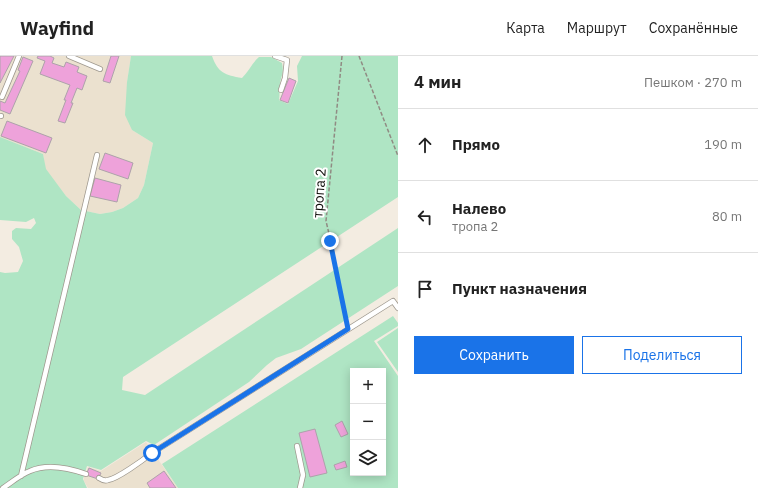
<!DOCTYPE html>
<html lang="ru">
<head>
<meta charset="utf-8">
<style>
	:root { --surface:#fff; --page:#f6f6f6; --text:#222; --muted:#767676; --line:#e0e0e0; --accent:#1a73e8 }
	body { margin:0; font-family:"IBM Plex Sans",sans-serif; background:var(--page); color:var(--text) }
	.controls { position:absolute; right:12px; bottom:12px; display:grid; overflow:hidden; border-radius:0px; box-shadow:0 2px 10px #0003 }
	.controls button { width:36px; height:36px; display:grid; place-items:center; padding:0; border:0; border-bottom:1px solid var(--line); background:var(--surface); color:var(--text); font:20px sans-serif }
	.stop { position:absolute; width:12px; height:12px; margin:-9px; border:3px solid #1a73e8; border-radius:50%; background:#fff }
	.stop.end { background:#1a73e8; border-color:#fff; box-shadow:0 1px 4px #0008 }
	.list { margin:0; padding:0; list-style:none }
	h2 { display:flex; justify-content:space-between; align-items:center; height:52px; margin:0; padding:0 16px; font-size:17px }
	h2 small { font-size:13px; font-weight:400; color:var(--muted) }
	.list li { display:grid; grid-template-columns:26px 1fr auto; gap:12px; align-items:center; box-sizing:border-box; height:72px; padding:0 16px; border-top:1px solid var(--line) }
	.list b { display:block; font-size:15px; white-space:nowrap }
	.list p { margin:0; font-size:13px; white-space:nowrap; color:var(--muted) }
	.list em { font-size:13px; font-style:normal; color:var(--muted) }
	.actions { display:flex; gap:8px; padding:12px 16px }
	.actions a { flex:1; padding:9px 0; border:1px solid var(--accent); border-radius:0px; text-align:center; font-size:14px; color:var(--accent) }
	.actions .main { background:var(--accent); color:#fff }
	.icon { flex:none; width:22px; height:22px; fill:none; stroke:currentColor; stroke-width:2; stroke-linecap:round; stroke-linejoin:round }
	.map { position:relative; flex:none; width:398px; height:432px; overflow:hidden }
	header { display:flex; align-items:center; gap:24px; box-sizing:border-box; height:56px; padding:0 20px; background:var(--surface); border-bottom:1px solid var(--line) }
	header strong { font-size:19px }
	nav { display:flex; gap:22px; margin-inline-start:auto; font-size:14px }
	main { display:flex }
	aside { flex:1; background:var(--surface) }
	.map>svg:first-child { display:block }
	.built { fill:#ebe1cf }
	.green { fill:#afe5c4; fill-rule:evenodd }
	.building { fill:#eea2da; stroke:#ada2aa }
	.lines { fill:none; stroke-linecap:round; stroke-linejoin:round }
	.service-casing { stroke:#9e988e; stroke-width:6 }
	.path { stroke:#908b83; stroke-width:1.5; stroke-dasharray:4 2; stroke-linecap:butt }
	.service { stroke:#fff; stroke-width:4.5 }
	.route { stroke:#1a73e8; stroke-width:5 }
	.labels { text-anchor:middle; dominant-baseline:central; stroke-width:4; stroke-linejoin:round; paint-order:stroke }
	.street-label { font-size:14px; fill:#0d0b08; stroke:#fff }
</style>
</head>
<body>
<header>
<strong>Wayfind</strong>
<nav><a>Карта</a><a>Маршрут</a><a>Сохранённые</a></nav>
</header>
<main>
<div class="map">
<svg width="398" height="432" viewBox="0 0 398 432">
	<rect width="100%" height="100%" fill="#f3ece1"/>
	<path class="built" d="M 0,0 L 131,0 L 127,26 L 132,74 L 153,87 L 144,129 L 138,142 L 123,152 L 112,156 L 100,158 L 81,154 L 66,140 L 45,113 L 43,98 L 0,81 Z
		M 146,386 L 178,432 L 88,432 L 84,425 L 84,420 L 88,411 L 101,415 Z"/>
	<path class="green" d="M 131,0 L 212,0 C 218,17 225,19 242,22 C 249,15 252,7 259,1 L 271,1 L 282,7 C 284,18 282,17 280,27 C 279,33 280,39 279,44 L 288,48 L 298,25 L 297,10 L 302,0 L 398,0 L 398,141 L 123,321 L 122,334 L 145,339 L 398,172 L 398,230 L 301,293 L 276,302 L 267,309 L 249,326 L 154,389 L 146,385 L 101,414 L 87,410 L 83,423 L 87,432 L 0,432 L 0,216 L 5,217 L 18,216 L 23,205 L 19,191 L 12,183 L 12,175 L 16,172 L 31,173 L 36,167 L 34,162 L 26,166 L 0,164 L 0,81 L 43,98 L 46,113 L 66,140 L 81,154 L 100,158 L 112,156 L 123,152 L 138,142 L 144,129 L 153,87 L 132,74 L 125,59 L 127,26 Z
		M 393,260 L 398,267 L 398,270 L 374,285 L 398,320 L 398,432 L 178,432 L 162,408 ZM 353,315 L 383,315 L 383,417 L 353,417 Z
		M 398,272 L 398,316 L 377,286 Z"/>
	<path class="building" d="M 0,0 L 14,0 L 0,27 Z
		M 38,0 L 50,0 L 54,2 L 52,7 L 64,11 L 66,6 L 79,11 L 77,16 L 87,20 L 82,34 L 77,32 L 71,47 L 73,47 L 65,67 L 58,65 L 66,44 L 64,44 L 70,29 L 40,18 L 45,5 L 37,2 Z
		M 111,0 L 119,0 L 110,27 L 103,25 Z
		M 23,1 L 33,5 L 10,58 L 0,54 L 0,45 L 5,47 L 20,15 L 18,14 Z
		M 289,22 L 296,25 L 288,47 L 280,44 Z
		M 7,65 L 52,82 L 46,97 L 1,80 Z
		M 105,97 L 133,107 L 128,123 L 99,113 Z
		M 95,122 L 121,129 L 117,146 L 90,140 Z
		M 342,365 L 348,378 L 341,381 L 335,369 Z
		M 315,373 L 327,417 L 310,421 L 299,377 Z
		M 345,405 L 347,411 L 336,414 L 334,409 Z
		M 89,412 L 101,417 L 98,423 L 86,419 Z
		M 164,415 L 176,432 L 150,432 L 147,427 Z"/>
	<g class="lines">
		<defs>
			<path id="service" d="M 69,0 L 100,13
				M 275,0 L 287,4 L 285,22 L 281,34
				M 2,41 L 19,0
				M 0,60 L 1,60
				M 297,390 L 303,419 L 300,432
				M 21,420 L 97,99
				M 99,422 C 102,424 105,425 108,424 C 117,423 143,404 152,397 L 393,245 L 398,252
				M 3,432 C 12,426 20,419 30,415 C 48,407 69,412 86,418"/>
		</defs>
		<use href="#service" class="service-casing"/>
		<path class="path" d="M 342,0 L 326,165 L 333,195 L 347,267
			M 359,0 L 398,100"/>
		<use href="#service" class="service"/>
	</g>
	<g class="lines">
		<path class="route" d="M 152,397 L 348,273 L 330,185"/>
	</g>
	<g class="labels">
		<g class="street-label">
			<text transform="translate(319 137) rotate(-86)">тропа 2</text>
		</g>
	</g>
</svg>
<div class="controls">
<button>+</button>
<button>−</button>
<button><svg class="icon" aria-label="layers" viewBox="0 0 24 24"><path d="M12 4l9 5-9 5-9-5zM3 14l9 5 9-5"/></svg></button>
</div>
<div class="stop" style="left:152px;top:397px"></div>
<div class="stop end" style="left:330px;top:185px"></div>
</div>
<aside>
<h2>4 мин<small>Пешком · 270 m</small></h2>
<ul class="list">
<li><svg class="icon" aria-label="ahead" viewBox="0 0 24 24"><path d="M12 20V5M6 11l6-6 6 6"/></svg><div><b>Прямо</b></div><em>190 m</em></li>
<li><svg class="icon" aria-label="left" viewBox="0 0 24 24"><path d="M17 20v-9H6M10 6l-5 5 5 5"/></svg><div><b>Налево</b><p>тропа 2</p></div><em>80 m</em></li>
<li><svg class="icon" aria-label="arrive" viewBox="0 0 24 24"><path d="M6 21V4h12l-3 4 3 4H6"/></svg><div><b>Пункт назначения</b></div></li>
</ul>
<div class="actions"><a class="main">Сохранить</a><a>Поделиться</a></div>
</aside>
</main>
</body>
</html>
